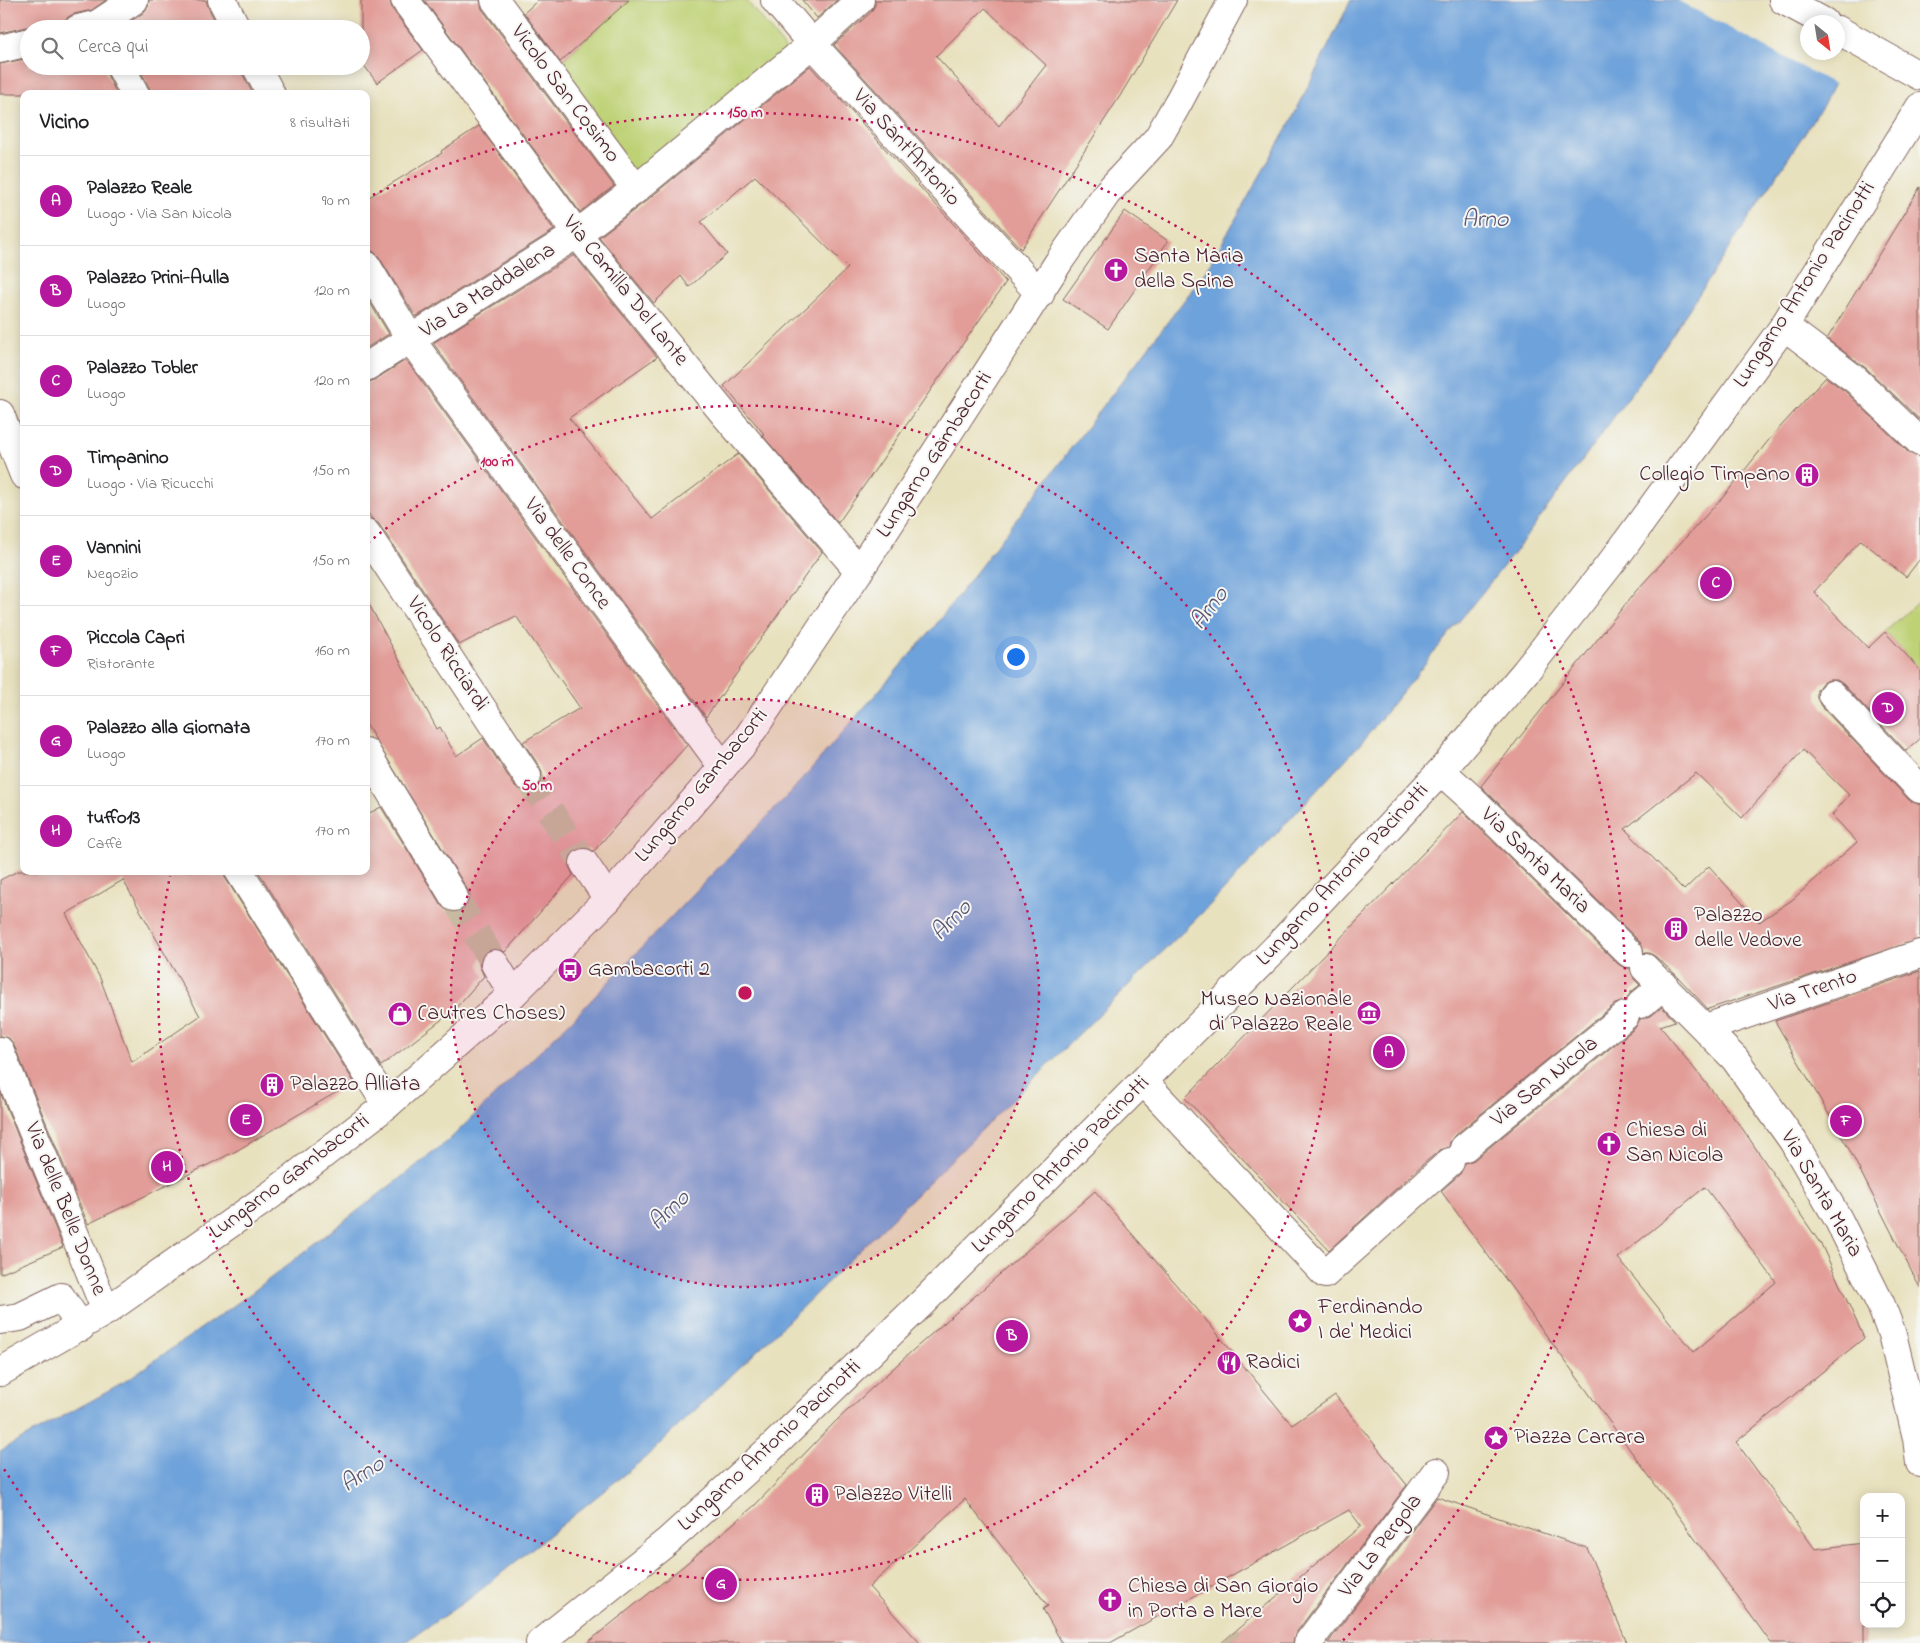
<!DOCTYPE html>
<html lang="it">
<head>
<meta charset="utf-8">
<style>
	:root { --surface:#fff; --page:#f6f6f6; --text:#202124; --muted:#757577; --line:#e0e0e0; --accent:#b5179e }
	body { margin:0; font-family:"Indie Flower",sans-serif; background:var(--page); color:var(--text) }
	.controls { position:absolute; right:15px; bottom:15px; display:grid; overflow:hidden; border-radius:10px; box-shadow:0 2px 12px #0003 }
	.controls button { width:45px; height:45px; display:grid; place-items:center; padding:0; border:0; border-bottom:1px solid var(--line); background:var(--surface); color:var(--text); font:25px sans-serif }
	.compass { position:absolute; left:1800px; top:15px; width:45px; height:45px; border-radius:50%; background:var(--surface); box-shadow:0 2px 12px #0003; rotate:150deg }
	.you { position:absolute; left:1015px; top:656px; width:18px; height:18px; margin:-12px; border:4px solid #fff; border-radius:50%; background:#1a73e8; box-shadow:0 0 0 8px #1a73e833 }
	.badge { display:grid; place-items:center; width:32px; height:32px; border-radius:50%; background:var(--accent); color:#fff; font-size:16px; font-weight:700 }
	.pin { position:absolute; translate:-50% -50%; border:2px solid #fff; box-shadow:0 1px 5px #0006 }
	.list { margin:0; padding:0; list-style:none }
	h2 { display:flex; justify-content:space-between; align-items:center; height:65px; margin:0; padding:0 20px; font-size:21px }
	h2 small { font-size:16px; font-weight:400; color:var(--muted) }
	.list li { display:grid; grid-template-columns:32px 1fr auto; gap:15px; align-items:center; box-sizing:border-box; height:90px; padding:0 20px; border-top:1px solid var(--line) }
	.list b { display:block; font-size:19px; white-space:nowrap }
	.list p { margin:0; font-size:16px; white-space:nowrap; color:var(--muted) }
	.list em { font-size:16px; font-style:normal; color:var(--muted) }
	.icon { flex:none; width:28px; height:28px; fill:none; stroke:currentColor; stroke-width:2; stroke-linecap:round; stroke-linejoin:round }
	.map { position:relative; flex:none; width:1920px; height:1643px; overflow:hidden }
	.search { position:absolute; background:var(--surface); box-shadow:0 2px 12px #0003; left:20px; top:20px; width:350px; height:55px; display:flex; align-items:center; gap:12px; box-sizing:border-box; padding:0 18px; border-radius:28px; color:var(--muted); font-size:19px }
	.panel { position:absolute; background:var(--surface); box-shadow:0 2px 12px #0003; left:20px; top:90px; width:350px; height:785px; border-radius:10px }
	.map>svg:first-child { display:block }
	.green { fill:#bed174; stroke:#847850 }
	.water { fill:#6ea2da; stroke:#5c6082; fill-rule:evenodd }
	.pier { fill:#e8e1be; fill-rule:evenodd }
	.building { fill:#e29d98; fill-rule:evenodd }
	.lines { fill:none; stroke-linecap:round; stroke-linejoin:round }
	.minor-tunnel { stroke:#c8baa1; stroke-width:28; stroke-dasharray:28 14; stroke-linecap:butt }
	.pedestrian-casing { stroke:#81635e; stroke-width:30 }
	.minor-casing { stroke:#81635e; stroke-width:30 }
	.tertiary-casing { stroke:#81635e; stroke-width:30 }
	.pedestrian { stroke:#fff; stroke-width:28 }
	.minor { stroke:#fff; stroke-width:28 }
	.tertiary { stroke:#fff; stroke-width:28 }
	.ring { fill:none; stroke:#c2185b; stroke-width:2.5; stroke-dasharray:2.5 5 }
	.labels { text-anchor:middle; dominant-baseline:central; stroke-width:4; stroke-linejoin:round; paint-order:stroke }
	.street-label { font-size:22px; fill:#4a1f2b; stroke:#f6f6f2 }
	.poi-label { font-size:22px; fill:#4a1f2b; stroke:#f6f6f2; text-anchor:start }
	.water-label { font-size:24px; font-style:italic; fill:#585371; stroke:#f6f6f2 }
	.centre { fill:#c2185b; stroke:#f6f6f2; stroke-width:2.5 }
	.ring-label { font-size:15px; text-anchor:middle; font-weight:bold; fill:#c2185b; stroke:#f6f6f2; stroke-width:4; stroke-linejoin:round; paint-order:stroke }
</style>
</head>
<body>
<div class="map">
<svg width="1920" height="1643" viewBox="0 0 1920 1643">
	<rect width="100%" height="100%" fill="#f6f6f2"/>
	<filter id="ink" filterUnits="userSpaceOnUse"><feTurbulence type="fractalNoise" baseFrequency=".02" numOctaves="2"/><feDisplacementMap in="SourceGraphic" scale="10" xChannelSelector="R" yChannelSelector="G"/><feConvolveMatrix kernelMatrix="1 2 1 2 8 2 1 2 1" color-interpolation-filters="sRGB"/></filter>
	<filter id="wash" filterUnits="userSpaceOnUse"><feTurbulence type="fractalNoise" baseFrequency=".0096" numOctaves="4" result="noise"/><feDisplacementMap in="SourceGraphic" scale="20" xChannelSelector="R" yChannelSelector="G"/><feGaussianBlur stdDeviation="1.12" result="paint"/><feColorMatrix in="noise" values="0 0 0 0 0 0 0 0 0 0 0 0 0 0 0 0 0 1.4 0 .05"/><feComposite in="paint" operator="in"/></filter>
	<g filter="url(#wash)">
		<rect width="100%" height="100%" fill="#e8e1be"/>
		<path class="green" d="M 629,0 L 746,0 L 788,52 L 637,179 L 554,68 Z
			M 1920,600 L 1920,670 L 1885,632 Z"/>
		<path class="water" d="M 1351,0 L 1878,0 L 1823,105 L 1655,361 L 1514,553 L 1362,742 L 1207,908 L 781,1328 L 646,1457 L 473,1596 L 404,1643 L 0,1643 L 0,1451 L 118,1386 L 246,1297 L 448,1141 L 576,1016 L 791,792 L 934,627 L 1205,273 L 1291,121 ZM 1808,22 L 1838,22 L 1838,52 L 1808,52 Z"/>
		<path class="pier" d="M 1677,0 L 1881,0 L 1836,85 ZM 1808,22 L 1838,22 L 1838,52 L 1808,52 Z"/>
		<g id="blocks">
			<path class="building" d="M 0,0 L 106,0 L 92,10 L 74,14 L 68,17 L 63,24 L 63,29 L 36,29 L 26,27 L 0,33 Z
				M 149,0 L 206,0 L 208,7 L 219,29 L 119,29 L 143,13 L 148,7 Z
				M 361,0 L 390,0 L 392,9 L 423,50 L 377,83 L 361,61 Z
				M 424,0 L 480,0 L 482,9 L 614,186 L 580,212 Z
				M 538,0 L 629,0 L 560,62 L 524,13 Z
				M 802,0 L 837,0 L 817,18 Z
				M 875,0 L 1177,0 L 1120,96 L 1021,249 L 834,45 L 871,12 L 875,5 ZM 985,8 L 1046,65 L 999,126 L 936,56 Z
				M 29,58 L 29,66 L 104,66 L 106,73 L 117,94 L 0,94 L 0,64 Z
				M 138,66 L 240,66 L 242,73 L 253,94 L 151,94 L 149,87 Z
				M 810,66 L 1006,282 L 838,523 L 762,435 L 764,434 L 724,386 L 848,268 L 755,176 L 701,222 L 727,254 L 689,287 L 681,276 L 654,303 L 599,237 L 646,201 Z
				M 479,126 L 554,230 L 416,317 L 379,257 L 374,252 L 366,249 L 366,199 L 442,153 L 441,151 Z
				M 1920,187 L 1920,420 L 1867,369 L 1827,339 Z
				M 1125,211 L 1168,241 L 1108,329 L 1063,299 Z
				M 574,255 L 657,357 L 569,418 L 652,519 L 738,454 L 822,552 L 706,717 L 433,343 Z
				M 366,296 L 389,334 L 366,348 Z
				M 406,360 L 687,745 L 594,851 L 583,848 L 575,850 L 570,856 L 568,864 L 573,875 L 505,952 L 494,948 L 487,951 L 482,956 L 479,965 L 484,976 L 453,1011 L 381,1066 L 258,871 L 366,871 L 366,815 L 381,807 L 441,905 L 447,911 L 455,913 L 462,910 L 468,904 L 470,896 L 467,889 L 366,724 L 366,599 L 437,729 L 440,727 L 456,756 L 483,738 L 514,785 L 520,790 L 527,792 L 535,789 L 541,783 L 543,776 L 540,767 L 523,742 L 580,708 L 516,616 L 459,645 L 379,524 L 372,519 L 366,510 L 366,383 L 374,380 Z
				M 1826,377 L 1846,392 L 1909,453 L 1920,457 L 1920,559 L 1906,577 L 1861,540 L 1814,592 L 1868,648 L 1885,632 L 1920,670 L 1920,739 L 1906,751 L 1843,684 L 1837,680 L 1829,680 L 1822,683 L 1817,690 L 1817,698 L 1821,706 L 1909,800 L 1920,805 L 1920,939 L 1708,1009 L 1676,975 L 1656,957 L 1650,953 L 1644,953 L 1640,942 L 1481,786 L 1635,592 L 1724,496 L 1772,436 ZM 1803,750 L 1849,795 L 1832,815 L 1857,842 L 1792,900 L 1759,922 L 1709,866 L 1684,890 L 1625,829 L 1696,773 L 1742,818 Z
				M 1463,812 L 1618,964 L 1625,968 L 1630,968 L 1634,979 L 1640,985 L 1631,992 L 1626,1001 L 1615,1004 L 1454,1136 L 1450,1142 L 1449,1147 L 1440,1150 L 1422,1165 L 1329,1250 L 1185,1098 Z
				M 18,871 L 223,871 L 226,879 L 354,1082 L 236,1151 L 88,1224 L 14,1045 L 9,1038 L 0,1036 L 0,880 ZM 123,880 L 200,1016 L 132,1062 L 100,978 L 66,914 Z
				M 1920,971 L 1920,1288 L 1850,1151 L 1775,1021 Z
				M 1662,1007 L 1675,1021 L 1660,1026 L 1742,1128 L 1822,1246 L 1864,1338 L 1736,1442 L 1815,1549 L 1864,1543 L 1864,1643 L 1771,1643 L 1441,1191 L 1460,1174 L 1465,1163 L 1474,1160 L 1635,1028 L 1640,1019 L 1651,1016 ZM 1705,1187 L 1776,1282 L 1694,1352 L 1618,1258 Z
				M 0,1092 L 63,1247 L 0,1274 Z
				M 1095,1191 L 1197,1309 L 1292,1425 L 1335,1395 L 1407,1485 L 1295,1634 L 1293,1643 L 1221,1643 L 1361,1526 L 1349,1510 L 1110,1643 L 1062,1643 L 1043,1609 L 1048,1606 L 965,1499 L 869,1587 L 920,1643 L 587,1643 L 687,1563 L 755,1505 L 835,1422 L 912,1351 Z
				M 1437,1497 L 1587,1548 L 1627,1643 L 1328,1643 Z"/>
		</g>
	</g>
	<g filter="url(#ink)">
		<use href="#blocks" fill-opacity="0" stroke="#81635e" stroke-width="1"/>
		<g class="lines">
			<path class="minor-tunnel" d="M 527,776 L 584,863
				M 454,897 L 495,964
				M 1226,1639 L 1229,1643"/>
			<defs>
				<path id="pedestrian" d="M 577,234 L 725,415 L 859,571
					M 0,1320 L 20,1317 L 61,1297 L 81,1327"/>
				<path id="minor" d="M 222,0 L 237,29
					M 405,0 L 577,234
					M 495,0 L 636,189
					M 775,0 L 812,44 L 1040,294
					M 78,29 L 98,24 L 134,0
					M 0,49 L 29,42
					M 120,66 L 135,94
					M 256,66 L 271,94
					M 366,265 L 411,340 L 723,767
					M 1784,326 L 1856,380 L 1920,442
					M 366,367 L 577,234 L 636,189 L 812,44 L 860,0
					M 0,414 L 24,475
					M 366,533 L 527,776
					M 1832,695 L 1920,789
					M 366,752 L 454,897
					M 1441,771 L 1472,799 L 1629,953
					M 584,863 L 608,899
					M 239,871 L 387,1105
					M 495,964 L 513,994
					M 1645,968 L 1735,1059 L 1793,1141 L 1838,1219 L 1881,1305 L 1892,1334 L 1917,1438 L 1920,1463
					M 1641,1004 L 1664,985
					M 1706,1028 L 1920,954
					M 0,1051 L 106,1311
					M 1144,1082 L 1325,1274 L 1450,1162
					M 1464,1148 L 1625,1016
					M 1308,1643 L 1436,1472"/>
				<path id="tertiary" d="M 1783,0 L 1824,22
					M 1838,30 L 1920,76
					M 0,1372 L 106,1311 L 272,1194 L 387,1105 L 513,994 L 608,899 L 744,743 L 859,571 L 1060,260 L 1107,193 L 1158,138 L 1179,101 L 1233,0
					M 540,1643 L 668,1541 L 769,1450 L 923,1302 L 1277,947 L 1441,771 L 1526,671 L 1618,554 L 1784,326 L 1920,107"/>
			</defs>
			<use href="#pedestrian" class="pedestrian-casing"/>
			<use href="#minor" class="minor-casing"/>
			<use href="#tertiary" class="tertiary-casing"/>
			<use href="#pedestrian" class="pedestrian"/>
			<use href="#minor" class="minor"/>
			<use href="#tertiary" class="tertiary"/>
		</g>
	</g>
	<circle cx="745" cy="993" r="294" fill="#c2185b" fill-opacity=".12"/>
	<g class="ring">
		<circle cx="745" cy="993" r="294"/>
		<path d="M368 543A587 587 0 1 1 170 876"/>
		<path d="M150 1643A881 881 0 0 1 2 1466M373 195A881 881 0 0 1 1340 1643"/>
	</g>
	<defs>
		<symbol id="church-disc" viewBox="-11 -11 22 22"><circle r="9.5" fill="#b5179e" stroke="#f6f6f2"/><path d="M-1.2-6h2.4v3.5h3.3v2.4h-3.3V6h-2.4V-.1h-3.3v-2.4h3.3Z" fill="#fff"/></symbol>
		<symbol id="building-disc" viewBox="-11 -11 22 22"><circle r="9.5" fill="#b5179e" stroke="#f6f6f2"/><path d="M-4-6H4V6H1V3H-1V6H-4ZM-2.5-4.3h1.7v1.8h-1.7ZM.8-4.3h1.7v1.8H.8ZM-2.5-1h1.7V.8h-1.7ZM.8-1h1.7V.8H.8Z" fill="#fff"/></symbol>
		<symbol id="bus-disc" viewBox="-11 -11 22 22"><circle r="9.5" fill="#b5179e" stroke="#f6f6f2"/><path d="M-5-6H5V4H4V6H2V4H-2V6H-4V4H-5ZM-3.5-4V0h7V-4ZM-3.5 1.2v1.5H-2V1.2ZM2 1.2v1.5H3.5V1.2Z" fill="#fff"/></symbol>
		<symbol id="museum-disc" viewBox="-11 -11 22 22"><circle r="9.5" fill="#b5179e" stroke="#f6f6f2"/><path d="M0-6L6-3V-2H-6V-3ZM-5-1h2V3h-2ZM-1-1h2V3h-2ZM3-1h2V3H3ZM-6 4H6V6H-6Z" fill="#fff"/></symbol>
		<symbol id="shop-disc" viewBox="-11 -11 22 22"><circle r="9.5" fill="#b5179e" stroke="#f6f6f2"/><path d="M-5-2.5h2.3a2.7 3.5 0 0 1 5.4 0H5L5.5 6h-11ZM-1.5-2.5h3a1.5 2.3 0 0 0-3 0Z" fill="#fff"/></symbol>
		<symbol id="sight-disc" viewBox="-11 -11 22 22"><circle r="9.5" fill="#b5179e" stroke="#f6f6f2"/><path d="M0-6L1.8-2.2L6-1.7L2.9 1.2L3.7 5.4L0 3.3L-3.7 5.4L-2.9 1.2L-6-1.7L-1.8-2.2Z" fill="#fff"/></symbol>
		<symbol id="restaurant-disc" viewBox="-11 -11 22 22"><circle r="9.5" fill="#b5179e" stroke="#f6f6f2"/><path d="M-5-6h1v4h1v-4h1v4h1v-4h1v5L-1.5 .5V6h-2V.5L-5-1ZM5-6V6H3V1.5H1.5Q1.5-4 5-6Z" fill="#fff"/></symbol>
	</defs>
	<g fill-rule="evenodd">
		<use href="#church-disc" x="1102" y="256" width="28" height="28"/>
		<use href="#building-disc" x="1793" y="461" width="28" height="28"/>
		<use href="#building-disc" x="1662" y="915" width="28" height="28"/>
		<use href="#bus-disc" x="556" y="956" width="28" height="28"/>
		<use href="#museum-disc" x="1355" y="999" width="28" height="28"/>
		<use href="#shop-disc" x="386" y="1000" width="28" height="28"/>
		<use href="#building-disc" x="258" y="1071" width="28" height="28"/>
		<use href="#church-disc" x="1595" y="1130" width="28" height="28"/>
		<use href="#sight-disc" x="1286" y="1307" width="28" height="28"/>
		<use href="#restaurant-disc" x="1215" y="1349" width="28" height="28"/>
		<use href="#sight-disc" x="1482" y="1424" width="28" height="28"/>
		<use href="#building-disc" x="803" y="1481" width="28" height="28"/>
		<use href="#church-disc" x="1096" y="1586" width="28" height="28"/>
	</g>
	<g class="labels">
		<g class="street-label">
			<text transform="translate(565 94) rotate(53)">Vicolo San Cosimo</text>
			<text transform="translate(906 148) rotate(48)">Via Sant'Antonio</text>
			<text transform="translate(1805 285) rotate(-57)">Lungarno Antonio Pacinotti</text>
			<text transform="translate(488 291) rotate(-33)">Via La Maddalena</text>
			<text transform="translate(625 291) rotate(51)">Via Camilla Del Lante</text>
			<text transform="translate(935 455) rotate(-57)">Lungarno Gambacorti</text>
			<text transform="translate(567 554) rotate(54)">Via delle Conce</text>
			<text transform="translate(447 654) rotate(57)">Vicolo Ricciardi</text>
			<text transform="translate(702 786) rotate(-50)">Lungarno Gambacorti</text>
			<text transform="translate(1535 861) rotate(44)">Via Santa Maria</text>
			<text transform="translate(1343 875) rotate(-47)">Lungarno Antonio Pacinotti</text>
			<text transform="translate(1813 991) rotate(-19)">Via Trento</text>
			<text transform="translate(1545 1082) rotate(-39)">Via San Nicola</text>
			<text transform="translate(1061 1165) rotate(-45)">Lungarno Antonio Pacinotti</text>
			<text transform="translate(290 1177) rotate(-37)">Lungarno Gambacorti</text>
			<text transform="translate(1821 1194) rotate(60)">Via Santa Maria</text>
			<text transform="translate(65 1209) rotate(68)">Via delle Belle Donne</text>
			<text transform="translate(770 1446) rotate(-43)">Lungarno Antonio Pacinotti</text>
			<text transform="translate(1381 1546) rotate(-53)">Via La Pergola</text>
		</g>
		<g class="poi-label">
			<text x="1134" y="257">Santa Maria<tspan x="1134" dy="25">della Spina</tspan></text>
			<text x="1790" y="475" text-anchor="end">Collegio Timpano</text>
			<text x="1694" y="916">Palazzo<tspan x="1694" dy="25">delle Vedove</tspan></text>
			<text x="588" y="970">Gambacorti 2</text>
			<text x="1352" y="1000" text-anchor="end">Museo Nazionale<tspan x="1352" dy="25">di Palazzo Reale</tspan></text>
			<text x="418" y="1014">(autres Choses)</text>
			<text x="290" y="1085">Palazzo Alliata</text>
			<text x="1626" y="1131">Chiesa di<tspan x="1626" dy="25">San Nicola</tspan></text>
			<text x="1318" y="1308">Ferdinando<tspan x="1318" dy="25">I de' Medici</tspan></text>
			<text x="1246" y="1363">Radici</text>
			<text x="1514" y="1438">Piazza Carrara</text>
			<text x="834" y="1495">Palazzo Vitelli</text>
			<text x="1128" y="1587">Chiesa di San Giorgio<tspan x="1128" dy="25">in Porta a Mare</tspan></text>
		</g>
		<g class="water-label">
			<text x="1485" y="220">Arno</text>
			<text transform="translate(1210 609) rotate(-53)">Arno</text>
			<text transform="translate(952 921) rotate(-46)">Arno</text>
			<text transform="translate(670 1211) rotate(-44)">Arno</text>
			<text transform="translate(363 1475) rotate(-33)">Arno</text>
		</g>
	</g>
	<circle cx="745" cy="993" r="8" class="centre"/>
	<g class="ring-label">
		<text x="745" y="117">150 m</text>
		<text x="497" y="466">100 m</text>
		<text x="537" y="790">50 m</text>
	</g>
</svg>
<div class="controls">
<button>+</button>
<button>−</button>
<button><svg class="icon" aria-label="locate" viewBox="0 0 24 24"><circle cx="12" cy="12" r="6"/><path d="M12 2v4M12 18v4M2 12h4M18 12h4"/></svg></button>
</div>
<svg class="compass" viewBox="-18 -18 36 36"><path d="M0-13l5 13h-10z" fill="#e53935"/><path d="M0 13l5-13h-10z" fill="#757577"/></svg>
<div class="you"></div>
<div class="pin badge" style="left:1389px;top:1052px">A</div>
<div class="pin badge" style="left:1012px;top:1336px">B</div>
<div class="pin badge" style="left:1716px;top:583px">C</div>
<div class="pin badge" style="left:1888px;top:708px">D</div>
<div class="pin badge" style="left:246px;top:1120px">E</div>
<div class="pin badge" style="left:1846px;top:1121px">F</div>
<div class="pin badge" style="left:721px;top:1584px">G</div>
<div class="pin badge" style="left:167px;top:1167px">H</div>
<div class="search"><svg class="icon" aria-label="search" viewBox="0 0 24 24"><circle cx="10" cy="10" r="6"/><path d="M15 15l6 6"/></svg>Cerca qui</div>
<section class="panel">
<h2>Vicino<small>8 risultati</small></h2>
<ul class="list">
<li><span class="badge">A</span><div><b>Palazzo Reale</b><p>Luogo · Via San Nicola</p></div><em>90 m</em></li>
<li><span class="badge">B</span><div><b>Palazzo Prini-Aulla</b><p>Luogo</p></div><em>120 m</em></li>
<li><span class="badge">C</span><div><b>Palazzo Tobler</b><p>Luogo</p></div><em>120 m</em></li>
<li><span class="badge">D</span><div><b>Timpanino</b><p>Luogo · Via Ricucchi</p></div><em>150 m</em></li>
<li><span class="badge">E</span><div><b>Vannini</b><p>Negozio</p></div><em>150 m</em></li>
<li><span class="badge">F</span><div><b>Piccola Capri</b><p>Ristorante</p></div><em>160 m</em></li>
<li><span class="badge">G</span><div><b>Palazzo alla Giornata</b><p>Luogo</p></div><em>170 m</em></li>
<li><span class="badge">H</span><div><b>tuffo13</b><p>Caffè</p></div><em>170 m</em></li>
</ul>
</section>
</div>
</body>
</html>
